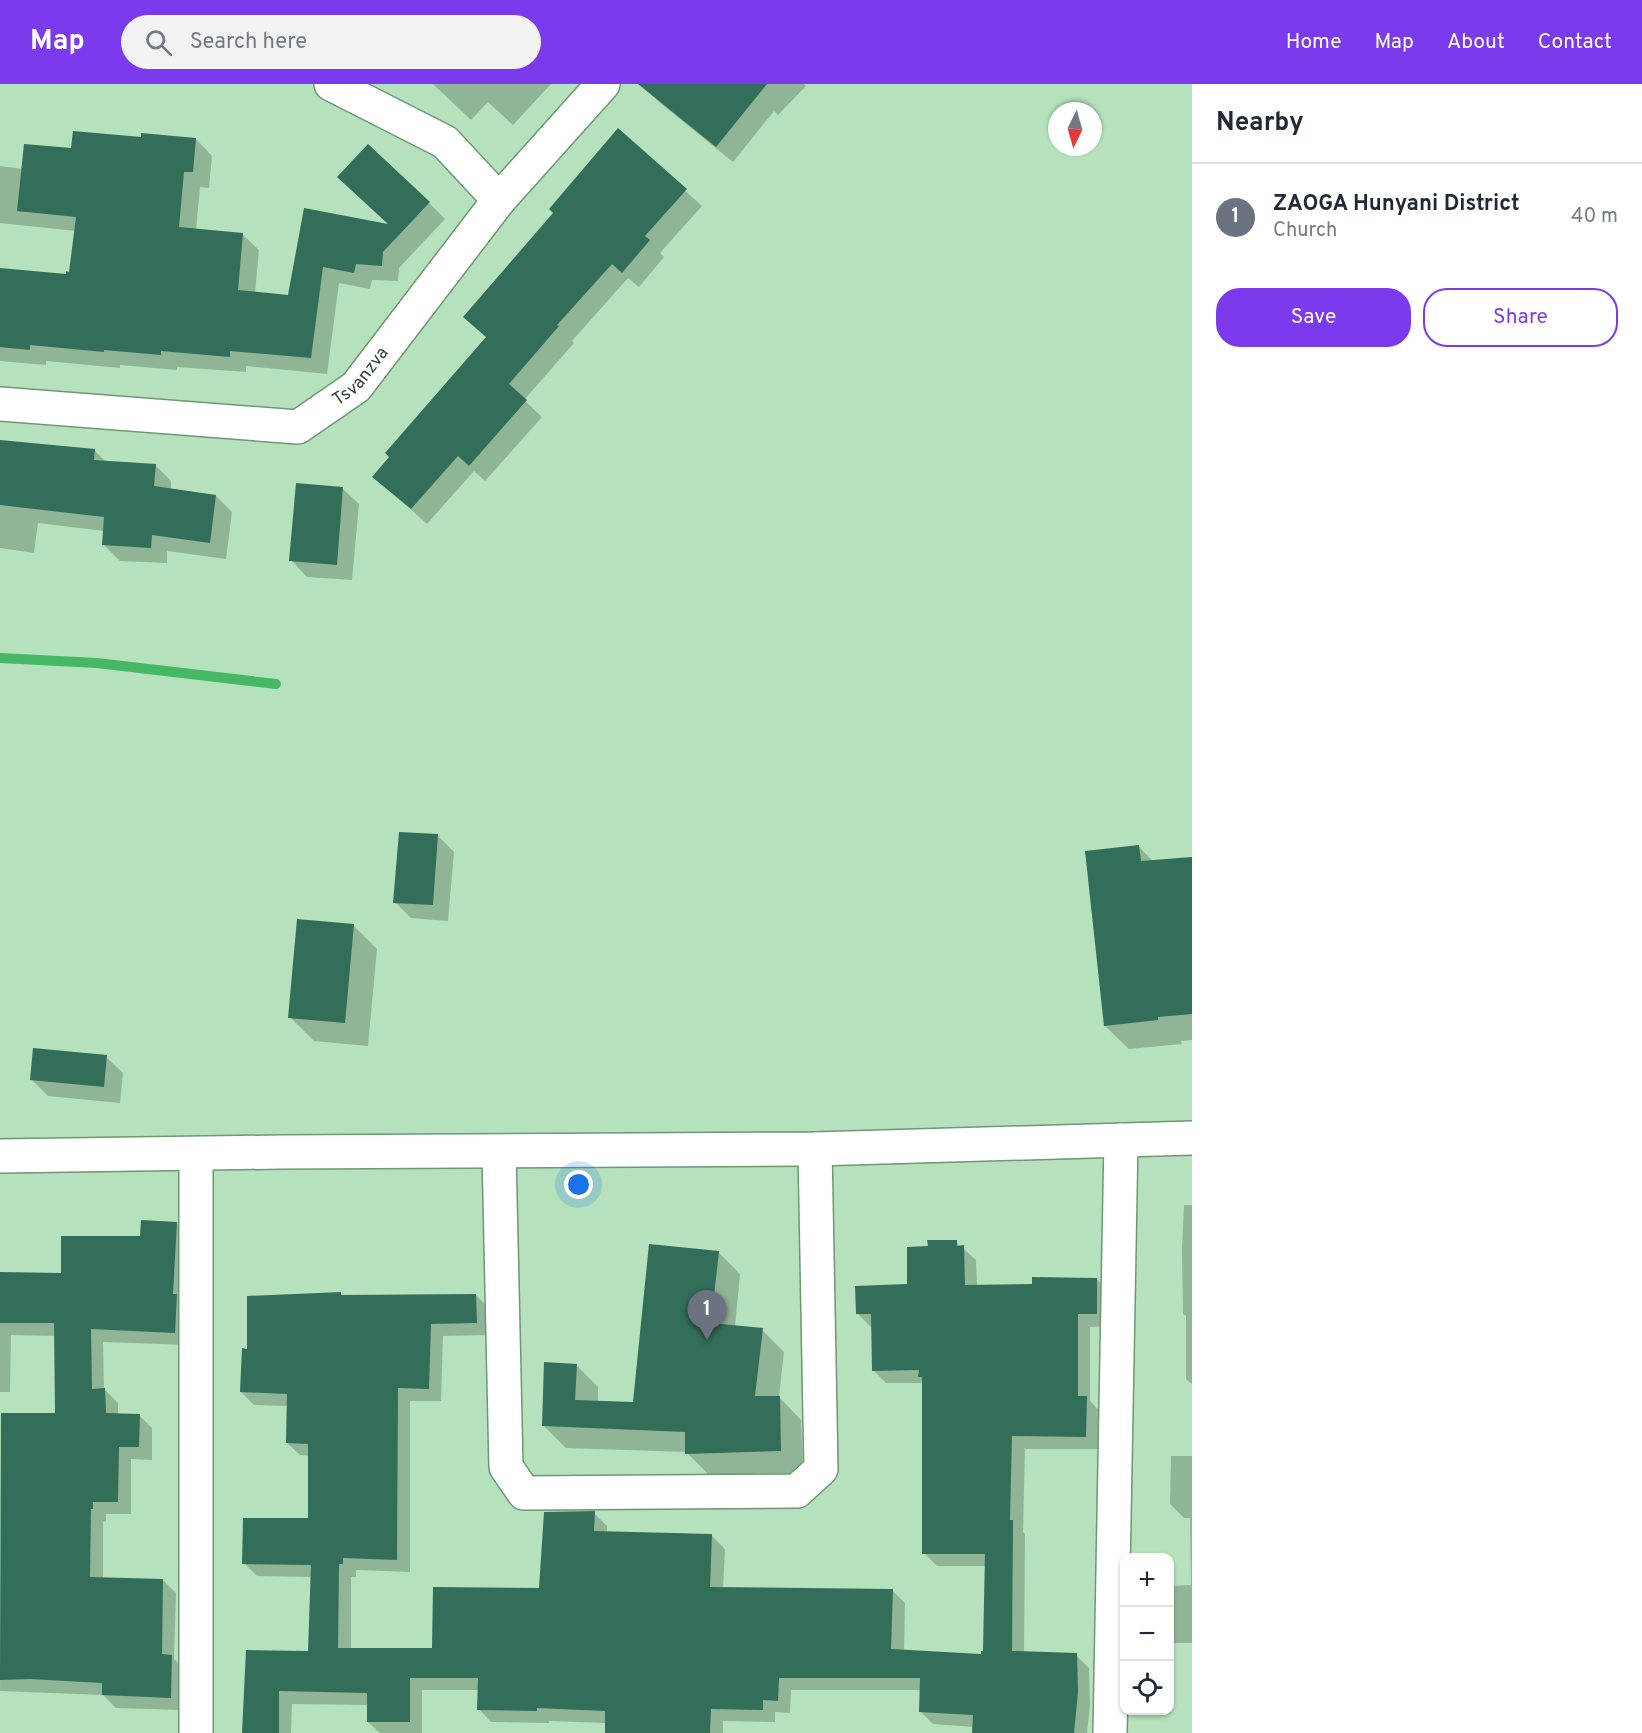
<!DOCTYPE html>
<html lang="en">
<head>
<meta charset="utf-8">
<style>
	:root { --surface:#fff; --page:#f2f2f3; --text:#1f2937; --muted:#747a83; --line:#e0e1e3; --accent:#7c3aed }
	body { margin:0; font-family:Overpass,sans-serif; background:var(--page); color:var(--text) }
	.controls { position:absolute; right:18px; bottom:18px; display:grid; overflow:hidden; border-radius:12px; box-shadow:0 2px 4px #0004 }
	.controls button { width:54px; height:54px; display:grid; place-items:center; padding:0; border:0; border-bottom:2px solid var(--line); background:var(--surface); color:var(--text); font:30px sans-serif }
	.compass { position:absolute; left:1048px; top:18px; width:54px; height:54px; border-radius:50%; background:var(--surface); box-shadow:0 2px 4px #0004; rotate:185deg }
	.you { position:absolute; left:579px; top:1101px; width:21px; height:21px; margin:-15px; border:4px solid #fff; border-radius:50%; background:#1a73e8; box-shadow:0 0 0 9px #1a73e833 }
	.badge { display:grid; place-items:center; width:39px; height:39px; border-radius:50%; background:var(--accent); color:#fff; font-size:20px; font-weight:700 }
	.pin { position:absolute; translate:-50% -50px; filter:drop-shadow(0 2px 3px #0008) }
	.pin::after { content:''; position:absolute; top:32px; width:21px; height:18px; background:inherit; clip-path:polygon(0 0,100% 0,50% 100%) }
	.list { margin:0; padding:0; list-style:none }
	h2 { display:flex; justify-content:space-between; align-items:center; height:78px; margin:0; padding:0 24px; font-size:26px }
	h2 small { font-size:20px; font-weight:400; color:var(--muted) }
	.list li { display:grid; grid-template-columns:39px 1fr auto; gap:18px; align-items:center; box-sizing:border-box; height:108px; padding:0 24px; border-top:2px solid var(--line) }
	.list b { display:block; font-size:22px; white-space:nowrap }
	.list p { margin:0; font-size:20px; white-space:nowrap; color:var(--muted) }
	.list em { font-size:20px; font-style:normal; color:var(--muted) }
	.actions { display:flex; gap:12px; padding:18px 24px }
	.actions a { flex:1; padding:14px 0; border:2px solid var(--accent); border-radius:24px; text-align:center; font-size:21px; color:var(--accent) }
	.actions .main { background:var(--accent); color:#fff }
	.icon { flex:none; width:33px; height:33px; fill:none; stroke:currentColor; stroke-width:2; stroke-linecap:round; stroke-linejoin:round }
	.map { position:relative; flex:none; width:1192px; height:1649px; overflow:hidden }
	header { display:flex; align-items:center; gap:36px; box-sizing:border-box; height:84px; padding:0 30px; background:var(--accent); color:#fff }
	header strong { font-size:28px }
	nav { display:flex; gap:33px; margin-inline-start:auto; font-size:21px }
	.search { width:420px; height:54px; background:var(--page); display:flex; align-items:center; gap:15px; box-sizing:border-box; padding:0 21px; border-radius:33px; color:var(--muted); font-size:22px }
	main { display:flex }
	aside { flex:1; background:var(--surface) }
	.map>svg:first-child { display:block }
	.shadow { fill:#0003 }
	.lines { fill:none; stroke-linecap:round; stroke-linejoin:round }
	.stream { stroke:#45b765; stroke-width:10 }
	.building { fill:#336e5b }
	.minor-casing { stroke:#6d9775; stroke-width:36 }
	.minor { stroke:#fff; stroke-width:33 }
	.labels { text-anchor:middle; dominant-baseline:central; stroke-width:6; stroke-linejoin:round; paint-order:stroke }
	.street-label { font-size:18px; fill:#304233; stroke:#c2efc9 }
</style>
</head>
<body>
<header>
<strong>Map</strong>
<div class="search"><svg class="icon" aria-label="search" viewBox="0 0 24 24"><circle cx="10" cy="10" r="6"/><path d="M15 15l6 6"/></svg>Search here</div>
<nav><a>Home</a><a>Map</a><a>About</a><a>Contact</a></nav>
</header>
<main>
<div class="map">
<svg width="1192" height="1649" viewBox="0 0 1192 1649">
	<rect width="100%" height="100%" fill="#b5e2bc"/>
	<path class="shadow" d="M 433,0 L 551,0 L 513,41 L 488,18 L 471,36 Z
		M 644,0 L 804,0 L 806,2 L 778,31 L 774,27 L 733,78 L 659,18 L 643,2 Z
		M 618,47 L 702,122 L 660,169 L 664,173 L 639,203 L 628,194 L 572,257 L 574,259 L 524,316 L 542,333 L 485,397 L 474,387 L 427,440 L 374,392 L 487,254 L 465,233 L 555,129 Z
		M 142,54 L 196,55 L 212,72 L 209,104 L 200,103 L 196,146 L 242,150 L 259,166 L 255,209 L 289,212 L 305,126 L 391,142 L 429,119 L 445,135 L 399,184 L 398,197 L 372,196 L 370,205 L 339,199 L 327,290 L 246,282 L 246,288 L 177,283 L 177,286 L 120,281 L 120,284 L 46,277 L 46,281 L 0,277 L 0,185 L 67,191 L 71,189 L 76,147 L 0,139 L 0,82 L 23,85 L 73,66 Z
		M 0,357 L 94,366 L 106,378 L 155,381 L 171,397 L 171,406 L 216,412 L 232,428 L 226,475 L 167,467 L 167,479 L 120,477 L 103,460 L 104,447 L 38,439 L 34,469 L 0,464 Z
		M 342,404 L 359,420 L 352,496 L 307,493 L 291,476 Z
		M 438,752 L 454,768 L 448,837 L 411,834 L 395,818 Z
		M 1139,763 L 1153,777 L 1192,774 L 1192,956 L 1181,957 L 1182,960 L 1129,965 L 1105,942 Z
		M 353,841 L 377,865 L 368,962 L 314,957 L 290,933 Z
		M 106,973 L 123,989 L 120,1019 L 48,1012 L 32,996 Z
		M 1184,1121 L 1192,1121 L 1192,1300 L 1186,1295 L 1186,1232 L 1183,1230 L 1182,1165 Z
		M 177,1140 L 190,1153 L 188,1261 L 103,1258 L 104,1305 L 118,1319 L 118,1331 L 139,1331 L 152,1344 L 152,1376 L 131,1375 L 131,1430 L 106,1430 L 106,1438 L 103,1437 L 103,1495 L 163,1496 L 176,1509 L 174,1575 L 185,1585 L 183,1626 L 116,1624 L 103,1611 L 0,1607 L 2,1330 L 57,1331 L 56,1252 L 11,1251 L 10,1308 L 0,1308 L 0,1190 L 62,1191 L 141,1154 Z
		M 956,1158 L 976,1176 L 977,1203 L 1034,1202 L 1097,1195 L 1109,1208 L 1110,1242 L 1090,1243 L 1090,1317 L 1099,1326 L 1099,1365 L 1025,1365 L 1023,1448 L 1025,1450 L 1024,1569 L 1076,1571 L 1089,1584 L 1090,1622 L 1087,1649 L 974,1649 L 974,1643 L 933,1640 L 920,1627 L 921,1606 L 791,1606 L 790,1629 L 775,1628 L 775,1638 L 723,1637 L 723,1649 L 606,1649 L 606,1639 L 549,1637 L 549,1639 L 491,1638 L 479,1625 L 479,1606 L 422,1606 L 422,1649 L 380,1649 L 368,1638 L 368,1621 L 292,1620 L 291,1649 L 244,1649 L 310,1568 L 312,1493 L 257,1492 L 244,1479 L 309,1436 L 310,1372 L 300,1371 L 287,1359 L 288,1322 L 254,1321 L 241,1308 L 248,1266 L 341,1210 L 343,1212 L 476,1211 L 489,1224 L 489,1251 L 443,1252 L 441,1317 L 410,1317 L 410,1488 L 356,1486 L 356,1493 L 351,1493 L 351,1566 L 434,1565 L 540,1506 L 594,1429 L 607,1442 L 607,1449 L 712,1452 L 725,1465 L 723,1505 L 892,1506 L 905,1519 L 904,1568 L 982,1572 L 984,1569 L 986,1482 L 937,1482 L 924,1469 L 924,1299 L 886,1299 L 873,1286 L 873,1242 L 871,1243 L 858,1230 L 909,1202 L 929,1164 Z
		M 718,1168 L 740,1190 L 735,1243 L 762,1246 L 784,1268 L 779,1313 L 801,1336 L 803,1389 L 709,1391 L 686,1368 L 566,1364 L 544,1342 L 576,1281 L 598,1303 L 598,1318 L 634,1319 Z
		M 1171,1372 L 1192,1372 L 1192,1559 L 1173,1559 L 1170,1556 L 1170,1502 L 1191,1501 L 1190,1434 L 1184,1434 L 1170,1420 Z"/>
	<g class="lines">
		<path class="stream" d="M 0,574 L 97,579 L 276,600"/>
	</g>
	<path class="building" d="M 638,0 L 767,0 L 716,63 Z
		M 618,44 L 687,105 L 645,152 L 650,156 L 622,189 L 612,180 L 557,241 L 559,242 L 509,300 L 527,316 L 469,382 L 458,372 L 411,425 L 372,393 L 389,373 L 385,369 L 486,253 L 463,233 L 553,129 L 549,125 Z
		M 73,47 L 141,53 L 141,49 L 196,54 L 193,88 L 184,88 L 179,143 L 243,149 L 238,206 L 288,211 L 304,124 L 388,140 L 337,93 L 368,60 L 430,118 L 383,168 L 382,182 L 356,180 L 354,189 L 323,183 L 311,274 L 230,267 L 230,273 L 161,267 L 161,271 L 104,266 L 104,268 L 30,261 L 30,266 L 0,263 L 0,184 L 66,190 L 66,187 L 69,188 L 76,133 L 17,127 L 24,60 L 71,64 Z
		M 0,356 L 95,365 L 94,376 L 156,380 L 154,402 L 216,411 L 210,459 L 152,451 L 151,464 L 102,461 L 104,433 L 0,421 Z
		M 296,399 L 343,403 L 337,481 L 289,477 Z
		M 399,748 L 438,750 L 433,821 L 393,819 Z
		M 1139,761 L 1141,777 L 1192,773 L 1192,930 L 1158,933 L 1158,936 L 1104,942 L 1085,767 Z
		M 297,835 L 354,840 L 345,939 L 288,934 Z
		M 33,964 L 107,971 L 104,1003 L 30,996 Z
		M 141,1136 L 177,1138 L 173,1210 L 177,1210 L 175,1249 L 91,1245 L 92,1305 L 105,1304 L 106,1329 L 140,1330 L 139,1363 L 119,1363 L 118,1418 L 93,1418 L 93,1425 L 91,1425 L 90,1493 L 163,1495 L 162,1570 L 172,1571 L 171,1614 L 102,1611 L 102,1599 L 30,1595 L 0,1596 L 1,1329 L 55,1329 L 54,1239 L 0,1239 L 0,1188 L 61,1189 L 61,1152 L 140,1152 Z
		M 927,1156 L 957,1156 L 957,1162 L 964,1161 L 965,1201 L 1032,1200 L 1032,1193 L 1097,1194 L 1097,1230 L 1078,1230 L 1078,1312 L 1087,1312 L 1086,1353 L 1012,1352 L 1010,1436 L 1013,1436 L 1012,1567 L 1077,1569 L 1078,1608 L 1074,1649 L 972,1649 L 973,1631 L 919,1628 L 920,1594 L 779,1594 L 778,1617 L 763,1616 L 763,1626 L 711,1625 L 710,1649 L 605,1649 L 605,1627 L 537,1624 L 537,1627 L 477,1626 L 478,1594 L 410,1594 L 410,1638 L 367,1638 L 367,1609 L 279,1607 L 279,1649 L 242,1649 L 246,1566 L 308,1567 L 311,1481 L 242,1480 L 243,1434 L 308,1434 L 308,1360 L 286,1359 L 287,1310 L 240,1308 L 242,1264 L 247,1265 L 247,1212 L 341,1208 L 341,1211 L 476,1210 L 477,1239 L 431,1240 L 429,1305 L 398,1304 L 397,1476 L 343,1474 L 343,1480 L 339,1480 L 338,1564 L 432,1564 L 433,1503 L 539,1504 L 544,1428 L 595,1427 L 594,1447 L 712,1450 L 710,1503 L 893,1505 L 891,1565 L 981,1570 L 981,1567 L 983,1567 L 985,1470 L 922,1470 L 922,1293 L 918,1293 L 919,1286 L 872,1287 L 871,1230 L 856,1230 L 855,1202 L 907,1200 L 907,1163 L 928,1162 Z
		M 649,1160 L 719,1167 L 711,1239 L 763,1244 L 755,1312 L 780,1312 L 781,1367 L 685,1370 L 685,1348 L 542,1342 L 544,1278 L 577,1280 L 575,1316 L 633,1318 Z"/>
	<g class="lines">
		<defs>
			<g id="minor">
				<path d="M 331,0 L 445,58 L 499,116"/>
				<path id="s1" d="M 0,320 L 298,343 L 356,303 L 499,116 L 603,0"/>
				<path d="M 499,1068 L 506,1383 L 524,1409 L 797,1407 L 821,1385 L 815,1065"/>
				<path d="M 0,1072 L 281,1068 L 815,1065 L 1192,1054"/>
				<path d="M 196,1649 L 196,1070"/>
				<path d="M 1110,1649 L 1121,1056"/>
			</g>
		</defs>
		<use href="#minor" class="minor-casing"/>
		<use href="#minor" class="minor"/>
	</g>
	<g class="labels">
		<g class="street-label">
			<text stroke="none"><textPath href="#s1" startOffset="380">Tsvanzva</textPath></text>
		</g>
	</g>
</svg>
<div class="controls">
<button>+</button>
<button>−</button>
<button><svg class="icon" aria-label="locate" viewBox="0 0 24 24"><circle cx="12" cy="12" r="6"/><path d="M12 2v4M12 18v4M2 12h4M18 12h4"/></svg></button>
</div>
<svg class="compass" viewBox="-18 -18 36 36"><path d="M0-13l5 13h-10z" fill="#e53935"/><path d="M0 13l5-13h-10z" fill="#747a83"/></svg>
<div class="you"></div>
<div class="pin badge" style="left:707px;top:1256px;background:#6b7280">1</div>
</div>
<aside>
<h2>Nearby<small></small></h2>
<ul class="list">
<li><span class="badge" style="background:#6b7280">1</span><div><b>ZAOGA Hunyani District</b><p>Church</p></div><em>40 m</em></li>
</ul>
<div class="actions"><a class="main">Save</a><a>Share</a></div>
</aside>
</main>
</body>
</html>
